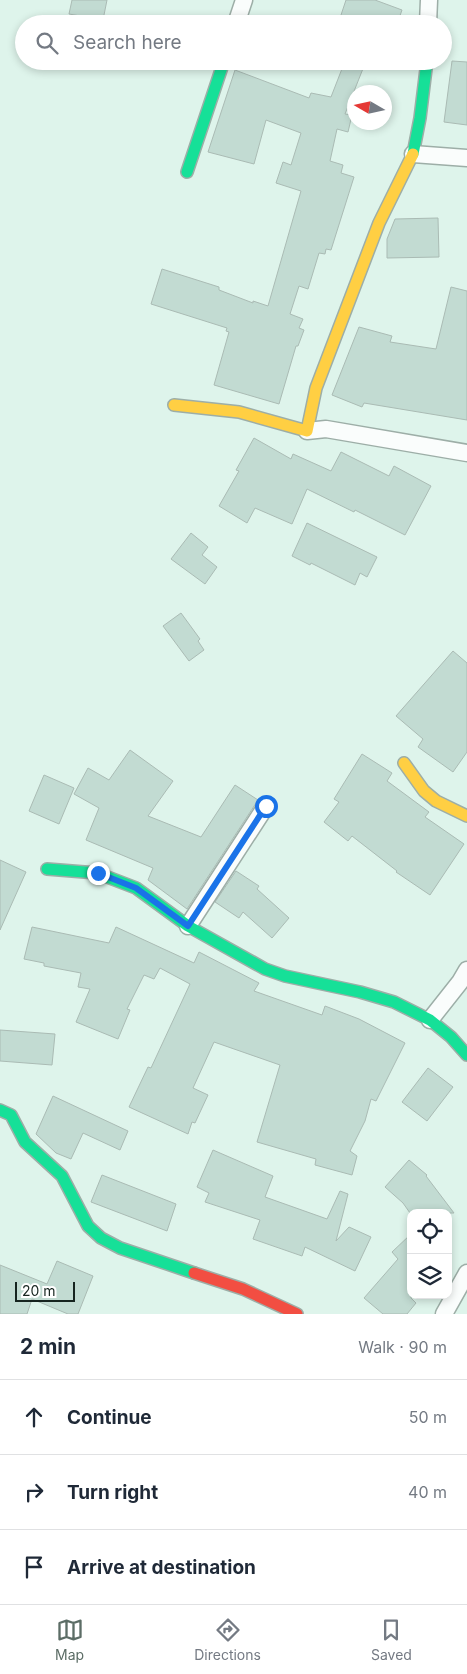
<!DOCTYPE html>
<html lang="en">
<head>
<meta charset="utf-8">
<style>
	:root { --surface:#fff; --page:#f6f6f7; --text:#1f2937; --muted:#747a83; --line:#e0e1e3; --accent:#5c6d66 }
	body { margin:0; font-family:Inter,sans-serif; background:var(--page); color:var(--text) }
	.controls { position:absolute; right:15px; bottom:15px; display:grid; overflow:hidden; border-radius:10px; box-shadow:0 2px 8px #0003 }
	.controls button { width:45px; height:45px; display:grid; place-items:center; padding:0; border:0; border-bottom:1px solid var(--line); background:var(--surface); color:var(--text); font:25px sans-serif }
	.compass { position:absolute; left:347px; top:85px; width:45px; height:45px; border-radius:50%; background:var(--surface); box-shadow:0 2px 8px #0003; rotate:279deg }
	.scale { position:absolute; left:15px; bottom:12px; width:60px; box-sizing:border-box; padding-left:5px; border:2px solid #16241f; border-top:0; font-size:14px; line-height:18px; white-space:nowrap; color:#16241f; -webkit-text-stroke:4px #fff; paint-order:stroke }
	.stop { position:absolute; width:15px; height:15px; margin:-11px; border:4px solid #1a73e8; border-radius:50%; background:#fff }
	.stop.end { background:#1a73e8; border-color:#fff; box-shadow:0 1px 5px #0008 }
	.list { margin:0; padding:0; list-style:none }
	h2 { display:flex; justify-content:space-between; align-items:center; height:65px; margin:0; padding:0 20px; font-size:21px }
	h2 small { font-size:16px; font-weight:400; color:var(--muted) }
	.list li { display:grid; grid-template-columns:32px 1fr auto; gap:15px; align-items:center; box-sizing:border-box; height:75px; padding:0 20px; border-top:1px solid var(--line) }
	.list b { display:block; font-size:19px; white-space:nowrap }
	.list em { font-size:16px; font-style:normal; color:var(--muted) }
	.icon { flex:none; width:28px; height:28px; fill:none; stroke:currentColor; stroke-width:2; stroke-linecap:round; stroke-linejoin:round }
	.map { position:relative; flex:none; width:467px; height:1314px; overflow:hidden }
	.search { position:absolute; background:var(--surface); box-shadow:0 2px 8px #0003; left:15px; right:15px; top:15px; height:55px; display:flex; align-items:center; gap:12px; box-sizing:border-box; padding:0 18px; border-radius:28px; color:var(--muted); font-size:19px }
	.sheet { height:290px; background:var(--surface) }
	nav { display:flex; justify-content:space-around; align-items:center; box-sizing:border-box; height:70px; border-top:1px solid var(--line); background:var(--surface); font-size:14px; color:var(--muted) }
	nav a { display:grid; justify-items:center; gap:2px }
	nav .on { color:var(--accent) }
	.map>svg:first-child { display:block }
	.building { fill:#c2dbd2; stroke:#aabbb4 }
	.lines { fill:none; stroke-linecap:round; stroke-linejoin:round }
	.street-casing { stroke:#9daea7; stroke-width:19 }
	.fast-casing { stroke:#9daea7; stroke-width:14 }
	.slow-casing { stroke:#9daea7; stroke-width:14 }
	.jam-casing { stroke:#9daea7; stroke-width:14 }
	.street { stroke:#fafdfc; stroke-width:16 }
	.fast { stroke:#16e098; stroke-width:11 }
	.slow { stroke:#ffcf43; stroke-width:11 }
	.jam { stroke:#f24e42; stroke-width:11 }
	.route { stroke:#1a73e8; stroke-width:6 }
</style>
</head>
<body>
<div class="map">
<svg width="467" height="1314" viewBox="0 0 467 1314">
	<rect width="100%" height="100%" fill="#def4eb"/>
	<path class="building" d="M 72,0 L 107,0 L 103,20 L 69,14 Z
		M 346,0 L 375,0 L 402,10 L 397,24 L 338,24 Z
		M 345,61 L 366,61 L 345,114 L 352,115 L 348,132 L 337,129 L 330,161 L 343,165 L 341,173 L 354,177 L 331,250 L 326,249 L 325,254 L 319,253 L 308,289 L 299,286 L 290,314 L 303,319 L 299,328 L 304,330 L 298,346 L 296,346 L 279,404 L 214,385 L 229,332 L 226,331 L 227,328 L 151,304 L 162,269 L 219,287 L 219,290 L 253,303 L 253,301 L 268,306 L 301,191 L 276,183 L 283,162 L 291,165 L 301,133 L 266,120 L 254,164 L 208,152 L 235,70 L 309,98 L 311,93 L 331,97 Z
		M 452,61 L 467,62 L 467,125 L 444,122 Z
		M 438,218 L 439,257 L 387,258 L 387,239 L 395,219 Z
		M 451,287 L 467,291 L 467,420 L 364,403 L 362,407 L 332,395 L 359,327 L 392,336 L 390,342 L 436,349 Z
		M 254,438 L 291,459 L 293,454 L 331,471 L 341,452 L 389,476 L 394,466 L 431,486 L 405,535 L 355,510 L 354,512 L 307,489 L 292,524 L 255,508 L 247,523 L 219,506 L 239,471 L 236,470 Z
		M 307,523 L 377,557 L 367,577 L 360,573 L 355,585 L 311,563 L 310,565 L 292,556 Z
		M 191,533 L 208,547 L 202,555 L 217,567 L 205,584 L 171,559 Z
		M 181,613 L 200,639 L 198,641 L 204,650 L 189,661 L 163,626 Z
		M 453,651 L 467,663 L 467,752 L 453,772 L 418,747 L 423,739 L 396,716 Z
		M 130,750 L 173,781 L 148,816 L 201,837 L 235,785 L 258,800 L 187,909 L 148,880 L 153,868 L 86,840 L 99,808 L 74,794 L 88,768 L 109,780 Z
		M 362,754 L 392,773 L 387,781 L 429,812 L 425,817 L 464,844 L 430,895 L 396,872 L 397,871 L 352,836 L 348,841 L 324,822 L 339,802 L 334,799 Z
		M 44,775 L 74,788 L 59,824 L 29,811 Z
		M 0,860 L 26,872 L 0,930 Z
		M 236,871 L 259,886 L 257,889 L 289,918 L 272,938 L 243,912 L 239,918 L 215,902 Z
		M 32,927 L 109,943 L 116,927 L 194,963 L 199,952 L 259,983 L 254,991 L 322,1015 L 325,1006 L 359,1019 L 405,1043 L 376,1101 L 371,1099 L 365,1121 L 350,1151 L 357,1156 L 352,1175 L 315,1165 L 316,1159 L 257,1142 L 280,1065 L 214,1042 L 193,1088 L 208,1095 L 195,1123 L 192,1122 L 188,1134 L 129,1107 L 148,1067 L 151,1068 L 190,984 L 160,968 L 154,979 L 144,975 L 127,1009 L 130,1010 L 118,1039 L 76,1022 L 90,989 L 78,987 L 81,973 L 44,966 L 44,963 L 24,959 Z
		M 0,1030 L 55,1034 L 52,1065 L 0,1061 Z
		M 428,1068 L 453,1087 L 427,1121 L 402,1102 Z
		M 53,1096 L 128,1131 L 120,1150 L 83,1133 L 71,1159 L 56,1153 L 36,1134 Z
		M 213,1150 L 273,1176 L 265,1197 L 327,1219 L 340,1191 L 348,1194 L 336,1241 L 349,1227 L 371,1237 L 355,1271 L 305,1247 L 302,1256 L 253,1239 L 260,1220 L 205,1202 L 209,1193 L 197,1187 Z
		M 409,1160 L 427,1175 L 426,1176 L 454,1213 L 410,1213 L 403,1203 L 385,1187 Z
		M 102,1175 L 176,1204 L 167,1231 L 91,1202 Z
		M 411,1234 L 411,1298 L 416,1303 L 407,1314 L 383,1314 L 364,1298 L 398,1259 L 392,1252 Z
		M 57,1261 L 93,1276 L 78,1314 L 68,1314 L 32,1299 L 27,1314 L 0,1314 L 0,1265 L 47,1284 Z"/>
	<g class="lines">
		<defs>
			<path id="street" d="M 236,24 L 244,0
				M 428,24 L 429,0
				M 413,154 L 467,158
				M 307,431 L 326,429 L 467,453
				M 188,926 L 266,806
				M 430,1020 L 460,982 L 467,970
				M 444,1314 L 467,1273"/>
			<path id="fast" d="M 413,154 L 420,118 L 427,61
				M 187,172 L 224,61
				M 47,869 L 97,873 L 136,888 L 188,926 L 265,969 L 285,976 L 360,992 L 394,1002 L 430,1020 L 451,1037 L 467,1055
				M 0,1110 L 11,1115 L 25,1142 L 62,1176 L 88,1226 L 101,1238 L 120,1248 L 194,1273"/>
			<path id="slow" d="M 174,405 L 239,412 L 307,431 L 316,388 L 379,223 L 413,154
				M 404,763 L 424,791 L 436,801 L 467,816"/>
			<path id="jam" d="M 194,1273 L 243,1289 L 297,1314"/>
		</defs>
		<use href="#street" class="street-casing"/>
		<use href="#fast" class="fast-casing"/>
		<use href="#slow" class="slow-casing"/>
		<use href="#jam" class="jam-casing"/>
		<use href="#street" class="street"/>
		<use href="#fast" class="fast"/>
		<use href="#slow" class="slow"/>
		<use href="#jam" class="jam"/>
	</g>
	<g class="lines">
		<path class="route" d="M 98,873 L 136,888 L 188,926 L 266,806"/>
	</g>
</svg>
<div class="controls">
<button><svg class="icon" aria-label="locate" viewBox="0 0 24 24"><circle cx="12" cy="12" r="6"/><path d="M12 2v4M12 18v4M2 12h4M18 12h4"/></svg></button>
<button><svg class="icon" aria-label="layers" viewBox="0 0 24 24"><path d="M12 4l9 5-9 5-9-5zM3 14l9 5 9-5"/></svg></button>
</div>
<svg class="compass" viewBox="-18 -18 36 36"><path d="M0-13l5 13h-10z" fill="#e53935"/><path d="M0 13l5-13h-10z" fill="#747a83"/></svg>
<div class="scale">20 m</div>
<div class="stop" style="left:266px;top:806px"></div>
<div class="stop end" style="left:98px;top:873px"></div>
<div class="search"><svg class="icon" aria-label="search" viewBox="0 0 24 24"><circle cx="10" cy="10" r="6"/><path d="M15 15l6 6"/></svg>Search here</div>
</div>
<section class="sheet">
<h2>2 min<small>Walk · 90 m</small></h2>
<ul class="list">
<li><svg class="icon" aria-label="ahead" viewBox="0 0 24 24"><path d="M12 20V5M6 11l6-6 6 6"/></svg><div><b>Continue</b></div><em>50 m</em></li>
<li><svg class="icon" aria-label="right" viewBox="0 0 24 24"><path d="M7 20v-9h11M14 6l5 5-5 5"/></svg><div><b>Turn right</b></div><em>40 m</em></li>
<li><svg class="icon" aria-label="arrive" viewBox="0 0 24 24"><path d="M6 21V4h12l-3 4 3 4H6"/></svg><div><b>Arrive at destination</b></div></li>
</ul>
</section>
<nav>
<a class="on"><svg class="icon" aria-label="map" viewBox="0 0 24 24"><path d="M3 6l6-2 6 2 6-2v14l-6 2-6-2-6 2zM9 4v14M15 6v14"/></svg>Map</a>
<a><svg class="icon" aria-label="directions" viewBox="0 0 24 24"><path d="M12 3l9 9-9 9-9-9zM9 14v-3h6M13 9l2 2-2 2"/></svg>Directions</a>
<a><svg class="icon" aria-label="saved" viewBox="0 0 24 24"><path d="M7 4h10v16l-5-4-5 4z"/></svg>Saved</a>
</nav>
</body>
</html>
